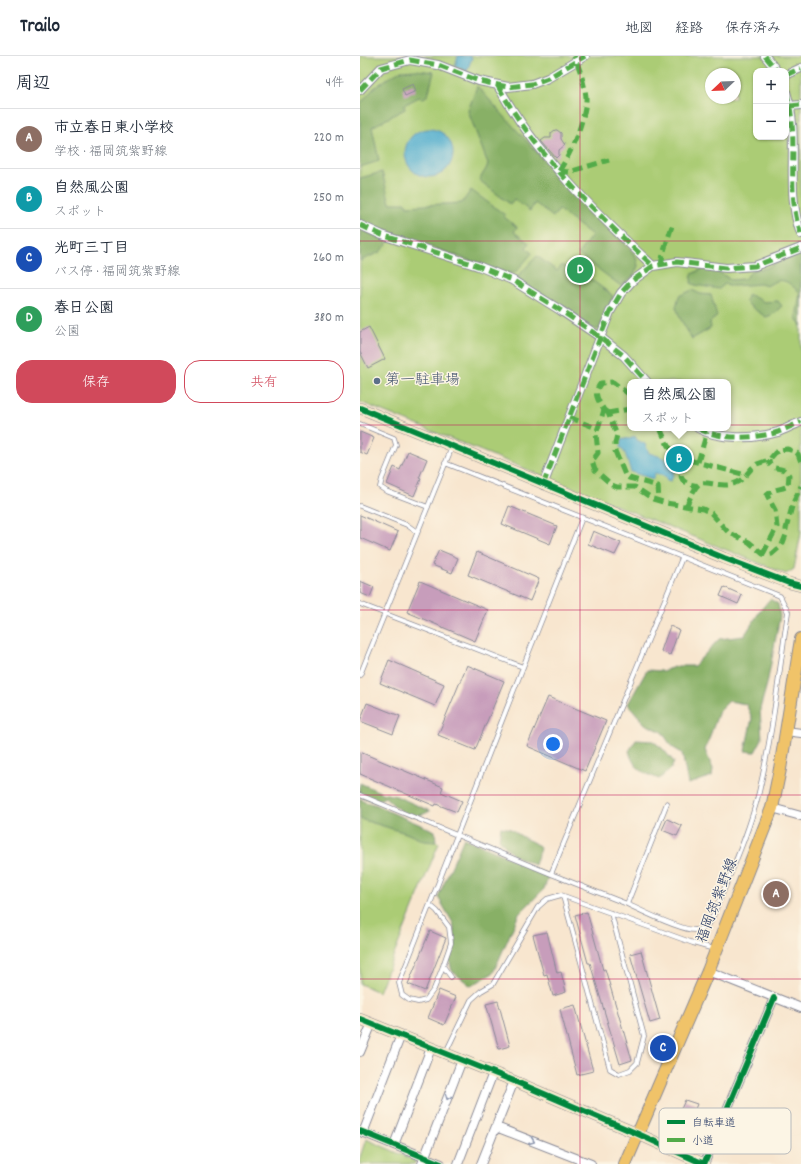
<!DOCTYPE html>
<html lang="ja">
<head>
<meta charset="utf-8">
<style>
	:root { --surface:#fff; --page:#f6f6f7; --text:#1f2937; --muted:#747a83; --line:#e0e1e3; --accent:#d1495b }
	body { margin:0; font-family:Dekko,"Klee One",sans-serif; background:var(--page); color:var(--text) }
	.controls { position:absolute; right:12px; top:12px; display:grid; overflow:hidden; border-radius:8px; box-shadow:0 1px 3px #0004 }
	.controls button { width:36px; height:36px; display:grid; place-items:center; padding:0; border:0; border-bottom:1px solid var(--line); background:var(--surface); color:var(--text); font:20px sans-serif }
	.compass { position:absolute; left:345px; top:12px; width:36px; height:36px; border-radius:50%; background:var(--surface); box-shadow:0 1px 3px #0004; rotate:247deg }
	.you { position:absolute; left:193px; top:688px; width:14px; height:14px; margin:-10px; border:3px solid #fff; border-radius:50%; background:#1a73e8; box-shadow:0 0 0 6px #1a73e833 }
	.badge { display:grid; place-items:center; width:26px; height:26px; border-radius:50%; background:var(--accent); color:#fff; font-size:13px; font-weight:700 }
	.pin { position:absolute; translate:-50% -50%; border:2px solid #fff; box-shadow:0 1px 4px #0006 }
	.popup { position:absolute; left:267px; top:323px; width:104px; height:52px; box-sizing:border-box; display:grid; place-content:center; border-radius:8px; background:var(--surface); filter:drop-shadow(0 1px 3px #0005); font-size:13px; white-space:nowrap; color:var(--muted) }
	.popup b { font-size:15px; color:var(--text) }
	.popup::after { content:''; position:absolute; left:50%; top:100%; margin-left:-8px; border:8px solid transparent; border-top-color:var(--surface) }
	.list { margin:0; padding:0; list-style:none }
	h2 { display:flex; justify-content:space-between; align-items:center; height:52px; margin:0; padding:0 16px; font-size:17px }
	h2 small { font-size:13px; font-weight:400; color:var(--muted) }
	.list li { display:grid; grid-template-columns:26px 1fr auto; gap:12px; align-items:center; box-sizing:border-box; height:60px; padding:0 16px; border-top:1px solid var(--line) }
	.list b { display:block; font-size:15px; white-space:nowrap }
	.list p { margin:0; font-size:13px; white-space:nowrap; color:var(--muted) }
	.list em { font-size:13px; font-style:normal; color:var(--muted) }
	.actions { display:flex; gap:8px; padding:12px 16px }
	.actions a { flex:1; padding:9px 0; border:1px solid var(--accent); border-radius:16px; text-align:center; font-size:14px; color:var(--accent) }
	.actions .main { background:var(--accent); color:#fff }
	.map { position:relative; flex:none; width:441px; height:1108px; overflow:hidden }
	header { display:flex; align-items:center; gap:24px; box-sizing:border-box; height:56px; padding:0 20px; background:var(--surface); border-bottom:1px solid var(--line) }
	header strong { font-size:19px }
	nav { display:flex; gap:22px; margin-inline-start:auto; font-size:14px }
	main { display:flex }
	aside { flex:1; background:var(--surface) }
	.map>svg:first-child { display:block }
	.green { fill:#abcc75; stroke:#637e6a; fill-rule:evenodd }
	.forest { fill:#88b066; stroke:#527062 }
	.water { fill:#4eaccd; stroke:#346e96 }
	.building { fill:#c79dbb }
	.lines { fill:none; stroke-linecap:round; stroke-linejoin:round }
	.lane-casing { stroke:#8a8a96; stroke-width:5.5 }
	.street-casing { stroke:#8a8a96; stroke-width:10 }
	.secondary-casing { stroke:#8a8a96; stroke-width:12 }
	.primary-casing { stroke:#8a8a96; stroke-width:14 }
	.lane { stroke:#fff; stroke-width:4 }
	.street { stroke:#fff; stroke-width:8 }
	.secondary { stroke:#f9e7c3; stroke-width:11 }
	.primary { stroke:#f0c369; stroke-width:12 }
	.quiet { stroke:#52ab49; stroke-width:5; stroke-dasharray:10 5; stroke-linecap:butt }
	.cycleway-casing { stroke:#fcf5e5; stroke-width:8 }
	.cycleway { stroke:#00873e; stroke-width:6 }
	.oneway { stroke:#8d97ae }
	.grid { fill:none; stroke:#c2185b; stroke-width:1; stroke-opacity:0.55 }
	.service-dot { fill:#5c6f8a; stroke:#fcf5e5; stroke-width:1.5 }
	.labels { text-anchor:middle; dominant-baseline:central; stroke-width:3; stroke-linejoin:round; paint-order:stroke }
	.service-label { font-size:15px; fill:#4e5e75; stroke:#fcf5e5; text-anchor:start }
	.street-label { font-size:15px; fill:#1b2f5e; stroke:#fcf5e5 }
	.key { fill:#fcf5e5; stroke:#b8babc; stroke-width:1 }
	.key-label { font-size:11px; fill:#1b2f5e }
</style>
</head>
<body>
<header>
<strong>Trailo</strong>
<nav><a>地図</a><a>経路</a><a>保存済み</a></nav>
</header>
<main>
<aside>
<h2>周辺<small>4件</small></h2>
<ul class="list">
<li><span class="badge" style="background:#8d6e63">A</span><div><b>市立春日東小学校</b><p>学校 · 福岡筑紫野線</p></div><em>220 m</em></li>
<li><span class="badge" style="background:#0f9aa8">B</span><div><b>自然風公園</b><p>スポット</p></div><em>250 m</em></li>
<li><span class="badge" style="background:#1a4fb4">C</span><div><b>光町三丁目</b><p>バス停 · 福岡筑紫野線</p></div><em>260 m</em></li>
<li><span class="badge" style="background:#2e9e5b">D</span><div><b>春日公園</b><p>公園</p></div><em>380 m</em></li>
</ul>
<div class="actions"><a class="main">保存</a><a>共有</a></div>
</aside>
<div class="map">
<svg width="441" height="1108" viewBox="0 0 441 1108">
	<rect width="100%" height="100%" fill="#fcf5e5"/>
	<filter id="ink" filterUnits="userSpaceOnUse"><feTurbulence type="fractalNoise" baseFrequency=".025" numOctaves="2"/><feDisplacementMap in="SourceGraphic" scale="8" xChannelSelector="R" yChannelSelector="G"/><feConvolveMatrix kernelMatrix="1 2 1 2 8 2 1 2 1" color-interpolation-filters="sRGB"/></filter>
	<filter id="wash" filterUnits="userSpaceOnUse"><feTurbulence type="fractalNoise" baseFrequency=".012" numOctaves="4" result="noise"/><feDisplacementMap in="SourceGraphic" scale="16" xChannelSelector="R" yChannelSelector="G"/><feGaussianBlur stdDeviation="0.9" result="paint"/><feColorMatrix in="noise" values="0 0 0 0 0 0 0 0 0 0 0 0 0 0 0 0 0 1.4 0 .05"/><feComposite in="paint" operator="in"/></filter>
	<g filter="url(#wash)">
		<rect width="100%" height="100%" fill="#f8e6cf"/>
		<path class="green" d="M 0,0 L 441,0 L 441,477 L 434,513 L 426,518 L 0,346 ZM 396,15 L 426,15 L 426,81 L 396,81 ZM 351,18 L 375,18 L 375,42 L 351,42 ZM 270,326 L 368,326 L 368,372 L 270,372 Z
			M 3,756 L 79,787 L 19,936 L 0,928 L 0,764 Z
			M 6,1083 L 56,1105 L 54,1108 L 0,1108 L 0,1101 Z"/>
		<path class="forest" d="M 56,14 L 74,16 L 68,39 L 62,43 L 59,41 L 44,49 L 45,53 L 12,71 L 19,105 L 0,111 L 0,48 L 14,32 L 28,22 L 41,15 Z
			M 117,30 L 198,120 L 267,190 L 276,201 L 278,210 L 274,219 L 261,230 L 218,198 L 232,179 L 199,154 L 193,161 L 175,147 L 170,155 L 154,143 L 150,148 L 119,124 L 126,113 L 128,108 L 108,55 Z
			M 22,116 L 30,147 L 46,147 L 47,150 L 102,147 L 111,134 L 145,159 L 144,161 L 157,171 L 154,176 L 169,187 L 166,192 L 172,197 L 155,217 L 147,217 L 7,169 L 0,164 L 0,122 Z
			M 0,174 L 26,184 L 27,189 L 20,196 L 0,205 Z
			M 441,196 L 441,270 L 436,262 L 440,237 C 428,226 423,219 407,230 L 400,228 L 374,230 L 365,228 L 359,233 L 335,229 L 331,227 L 332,218 L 344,212 L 359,216 L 371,224 L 384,223 L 393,214 L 406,212 Z
			M 177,200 L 197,215 L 202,209 L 207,213 L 211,208 L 253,240 L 240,273 L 234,273 L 158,224 L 158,220 Z
			M 332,234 L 340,238 L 351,239 L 357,260 L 350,266 L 351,272 L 332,283 L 320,262 L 316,251 L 319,240 Z
			M 388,238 L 404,246 L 418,245 L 422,250 L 412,259 L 406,261 L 391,251 L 385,245 Z
			M 410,543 L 418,548 L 420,560 L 407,628 L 400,653 L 402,683 L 395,696 L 385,695 L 392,662 L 386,648 L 369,645 L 359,655 L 345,694 L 353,713 L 352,720 L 328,728 L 322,697 L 312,691 L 302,676 L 285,668 L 268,648 L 287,614 L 302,615 L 318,610 L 334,610 L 359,583 L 384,580 L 400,555 Z
			M 276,684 L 293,685 L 303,693 L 314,706 L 311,713 L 299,723 C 282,716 274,713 269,695 Z
			M 0,727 L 22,737 L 36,740 L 70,755 C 47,767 42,756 25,741 L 16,746 L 0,740 Z
			M 0,742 L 5,746 L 17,749 L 28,755 L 75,775 L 76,786 L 64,785 L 46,777 L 0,763 Z
			M 141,771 C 155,773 151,774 161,780 C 170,786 172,784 180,792 L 175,809 L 153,799 L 139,783 Z
			M 104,782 L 189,819 L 184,833 L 159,858 L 133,917 L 111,930 L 92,915 L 89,903 L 96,886 L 93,867 L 78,841 Z"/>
		<path class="water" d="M 98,0 L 109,0 L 112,2 L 107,15 L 95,10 Z
			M45 97a24 24 0 1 1 48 0a24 24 0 1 1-48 0Z
			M 275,380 L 277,384 L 285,388 L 289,397 C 302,401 311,403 314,417 L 311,425 L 306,424 L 306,421 L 295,417 L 293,423 L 271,416 L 265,397 L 260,391 L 262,382 L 270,383 Z"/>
		<g id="blocks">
			<path class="building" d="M 53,28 L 56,35 L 45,40 L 42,33 Z
				M 195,74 L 197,74 L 201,77 L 201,83 L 205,89 L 199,94 L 199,99 L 196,102 L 181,85 L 185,82 L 191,82 L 191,77 Z
				M 9,271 L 25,303 L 8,312 L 0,296 L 0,276 Z
				M 0,376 L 14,382 L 7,399 L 0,396 Z
				M 48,395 L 67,403 L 59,422 L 61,423 L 54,440 L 27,428 L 34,411 L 40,414 Z
				M 149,450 L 197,470 L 190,488 L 142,468 Z
				M 0,459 L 38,476 L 30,495 L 0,482 Z
				M 233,475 L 261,487 L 255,499 L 228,488 Z
				M 79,494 L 98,502 L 92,517 L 72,509 Z
				M 117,496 L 179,523 L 170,545 L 108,519 Z
				M 0,525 L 14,531 L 10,541 L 0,537 Z
				M 60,525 L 128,554 L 115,585 L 47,556 Z
				M 364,531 L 382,539 L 378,548 L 360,540 Z
				M 310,570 L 319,574 L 310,599 L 301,595 Z
				M 29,604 L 84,628 L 75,650 L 20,627 Z
				M 107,609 L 144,625 L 115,694 L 78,679 Z
				M 188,641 L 246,665 L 225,715 L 167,690 Z
				M 7,647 L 40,660 L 33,678 L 0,665 Z
				M 0,696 L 83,731 L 81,736 L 102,745 L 97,756 L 76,748 L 75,750 L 0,718 Z
				M 307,763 L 322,770 L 317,780 L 302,774 Z
				M 227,856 L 243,914 L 245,913 L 272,1004 L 260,1008 L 230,907 L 228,907 L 215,859 Z
				M 70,875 L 86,882 L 65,935 L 48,928 Z
				M 187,876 L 197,917 L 201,916 L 206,936 L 193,940 L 187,918 L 184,919 L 173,879 Z
				M 281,895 L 300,964 L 290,967 L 270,898 Z
				M 79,934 L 96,941 L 84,969 L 68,962 Z
				M 138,945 L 150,990 L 139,993 L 126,948 Z
				M 215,949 L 233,1015 L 217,1019 L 200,953 Z
				M 325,1044 L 337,1048 L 327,1074 L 314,1069 Z"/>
		</g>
	</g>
	<g filter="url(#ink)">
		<use href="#blocks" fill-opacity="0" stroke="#8a8a96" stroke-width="1"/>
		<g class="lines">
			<defs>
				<path id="lane" d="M 0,368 L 34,382 L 36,389 L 22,423 L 20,431 L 26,435 L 68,451
					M 85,407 L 420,540 L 428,556 C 419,616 413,677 399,736 C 388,781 368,822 351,865 C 347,869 341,874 335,874 C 320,874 282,855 267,848
					M 0,450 L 47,469 L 57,476
					M 0,548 L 163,611 L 39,927 L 42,939 L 49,944 L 58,946 L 66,944 L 74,933 L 83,910 L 91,887 L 89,871 L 77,855 L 70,849
					M 163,611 L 222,462
					M 0,619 L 92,391
					M 0,739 L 191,818 L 322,502
					M 191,818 L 267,848 L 307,747
					M 203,840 L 250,1013 L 259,1018 L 270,1014 L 277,1007 L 284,980 L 251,857
					M 83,910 L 91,921
					M 86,996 L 111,944 L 121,935 L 133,928 L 178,851 L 187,843 L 201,839 L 333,887 L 354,893"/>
				<path id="street" d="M 405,0 L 417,15
					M 426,19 L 441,12
					M 138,30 C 177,100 235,156 293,210
					M 0,34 L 21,12 L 50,4 L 78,9 L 119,25 L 148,31 L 172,28 L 188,22 L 225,0
					M 426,36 C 441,82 424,132 441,178
					M 430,50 L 441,49
					M 0,169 L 22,179 L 118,210 L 152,224 L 200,254 L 240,281 L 264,300 L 287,326
					M 338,372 C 358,384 395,383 418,376 C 426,373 433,369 441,366
					M 183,429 L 250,256 L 261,237 L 272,225 L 293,210 L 317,206 L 366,212 L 395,210 L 441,192
					M 426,675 L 441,677
					M 412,752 L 441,760
					M 348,915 L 441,952
					M 0,996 L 12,967
					M 136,1071 L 231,1108
					M 0,1075 L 81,1108
					M 3,1077 L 41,979
					M 34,1089 L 71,992
					M 62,1108 L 102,1004
					M 98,1108 L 133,1017
					M 121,1108 L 154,1025
					M 344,1108 L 414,942"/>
				<path id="secondary" d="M 0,352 L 364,502 L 429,527 L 441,530
					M 0,963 L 154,1025 L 278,1078 L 344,1108"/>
				<path id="primary" d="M 265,1108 L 348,915 L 412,752 L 420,713 L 441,583"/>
			</defs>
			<use href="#lane" class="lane-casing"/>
			<use href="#street" class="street-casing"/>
			<use href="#secondary" class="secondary-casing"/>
			<use href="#primary" class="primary-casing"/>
			<use href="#lane" class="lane"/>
			<use href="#street" class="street"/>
			<use href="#secondary" class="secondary"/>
			<use href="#primary" class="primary"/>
			<path class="quiet" d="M 405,0 L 417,15
				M 426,19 L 441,12
				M 138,30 C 177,100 235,156 293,210
				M 0,34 L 21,12 L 50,4 L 78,9 L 119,25 L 148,31 L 172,28 L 188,22 L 225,0
				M 426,36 C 441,82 424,132 441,178
				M 430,50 L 441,49
				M 199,115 C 211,98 224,66 226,45 C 227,36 219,9 214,0
				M 199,115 L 209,116 L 249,104
				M 0,169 L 22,179 L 118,210 L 152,224 L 200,254 L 240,281 L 264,300 L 287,326
				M 301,209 L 303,198 L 312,170
				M 270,339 L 253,326 L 241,327 C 232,337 238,344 244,354 L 236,378 L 238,397 L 232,405 L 235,414 L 252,429 L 257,431 L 275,431 L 293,443 L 306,447 L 343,453 L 351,457 L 368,476 L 389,486 L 403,498 L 407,499 L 412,498 L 422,489 L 426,479 L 426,473 L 433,447 L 441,430
				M 244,354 L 248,357 L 257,379 L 255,387 L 255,395 L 265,419 L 269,422 L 298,430 L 299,445
				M 248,357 L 270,353
				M 209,361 L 238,373
				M 300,372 L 308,390 L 321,402 L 386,419 L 392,412 L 397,408 L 409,404 L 415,397 L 420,394 L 427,393 L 434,395 L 438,398 L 441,406
				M 338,372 C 358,384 395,383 418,376 C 426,373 433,369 441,366
				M 338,406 L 347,376
				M 321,419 C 321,427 331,428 337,430
				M 183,429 L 250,256 L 261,237 L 272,225 L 293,210 L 317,206 L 366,212 L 395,210 L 441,192
				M 326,450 C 330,444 333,433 339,428 C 346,422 370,439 386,419
				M 403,498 L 417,471 L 415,454 L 407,439 C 414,432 420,434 428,430 L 429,419 C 428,418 425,415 424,414 C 417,411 409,414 409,404"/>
			<defs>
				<path id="cycleway" d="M 0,352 L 364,502 L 429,527 L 441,530
					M 0,963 L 154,1025 L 278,1078 L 344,1108
					M 0,1075 L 81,1108
					M 344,1108 L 414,942"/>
			</defs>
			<use href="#cycleway" class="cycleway-casing"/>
			<use href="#cycleway" class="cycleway"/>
		</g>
		<defs><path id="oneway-chevron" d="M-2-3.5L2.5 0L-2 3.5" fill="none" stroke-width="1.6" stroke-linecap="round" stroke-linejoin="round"/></defs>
		<g class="oneway">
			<use href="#oneway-chevron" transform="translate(88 1041) rotate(111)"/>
			<use href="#oneway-chevron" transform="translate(172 1085) rotate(21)"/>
		</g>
	</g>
	<path class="grid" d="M 220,0 L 220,1108M 0,185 L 441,185M 0,369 L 441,369M 0,554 L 441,554M 0,739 L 441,739M 0,923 L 441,923"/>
	<circle class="service-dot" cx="17" cy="325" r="4"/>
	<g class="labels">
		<g class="service-label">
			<text x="25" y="325">第一駐車場</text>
		</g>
		<g class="street-label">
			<text transform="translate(358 845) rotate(-69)">福岡筑紫野線</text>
		</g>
	</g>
	<rect x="299" y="1052" width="132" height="46" rx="6" class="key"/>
	<rect x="307" y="1064" width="18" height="4" fill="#00873e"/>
	<rect x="307" y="1082" width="18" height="4" fill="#52ab49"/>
	<g class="key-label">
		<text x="332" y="1070">自転車道</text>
		<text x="332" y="1088">小道</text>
	</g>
</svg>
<div class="controls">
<button>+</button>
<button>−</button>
</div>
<svg class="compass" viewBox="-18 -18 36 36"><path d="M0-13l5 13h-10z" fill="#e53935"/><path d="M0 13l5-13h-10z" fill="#747a83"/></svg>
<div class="you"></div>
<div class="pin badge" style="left:416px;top:838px;background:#8d6e63">A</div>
<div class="pin badge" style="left:319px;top:403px;background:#0f9aa8">B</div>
<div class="popup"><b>自然風公園</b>スポット</div>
<div class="pin badge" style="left:303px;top:992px;background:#1a4fb4">C</div>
<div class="pin badge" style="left:220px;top:214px;background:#2e9e5b">D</div>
</div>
</main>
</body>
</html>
